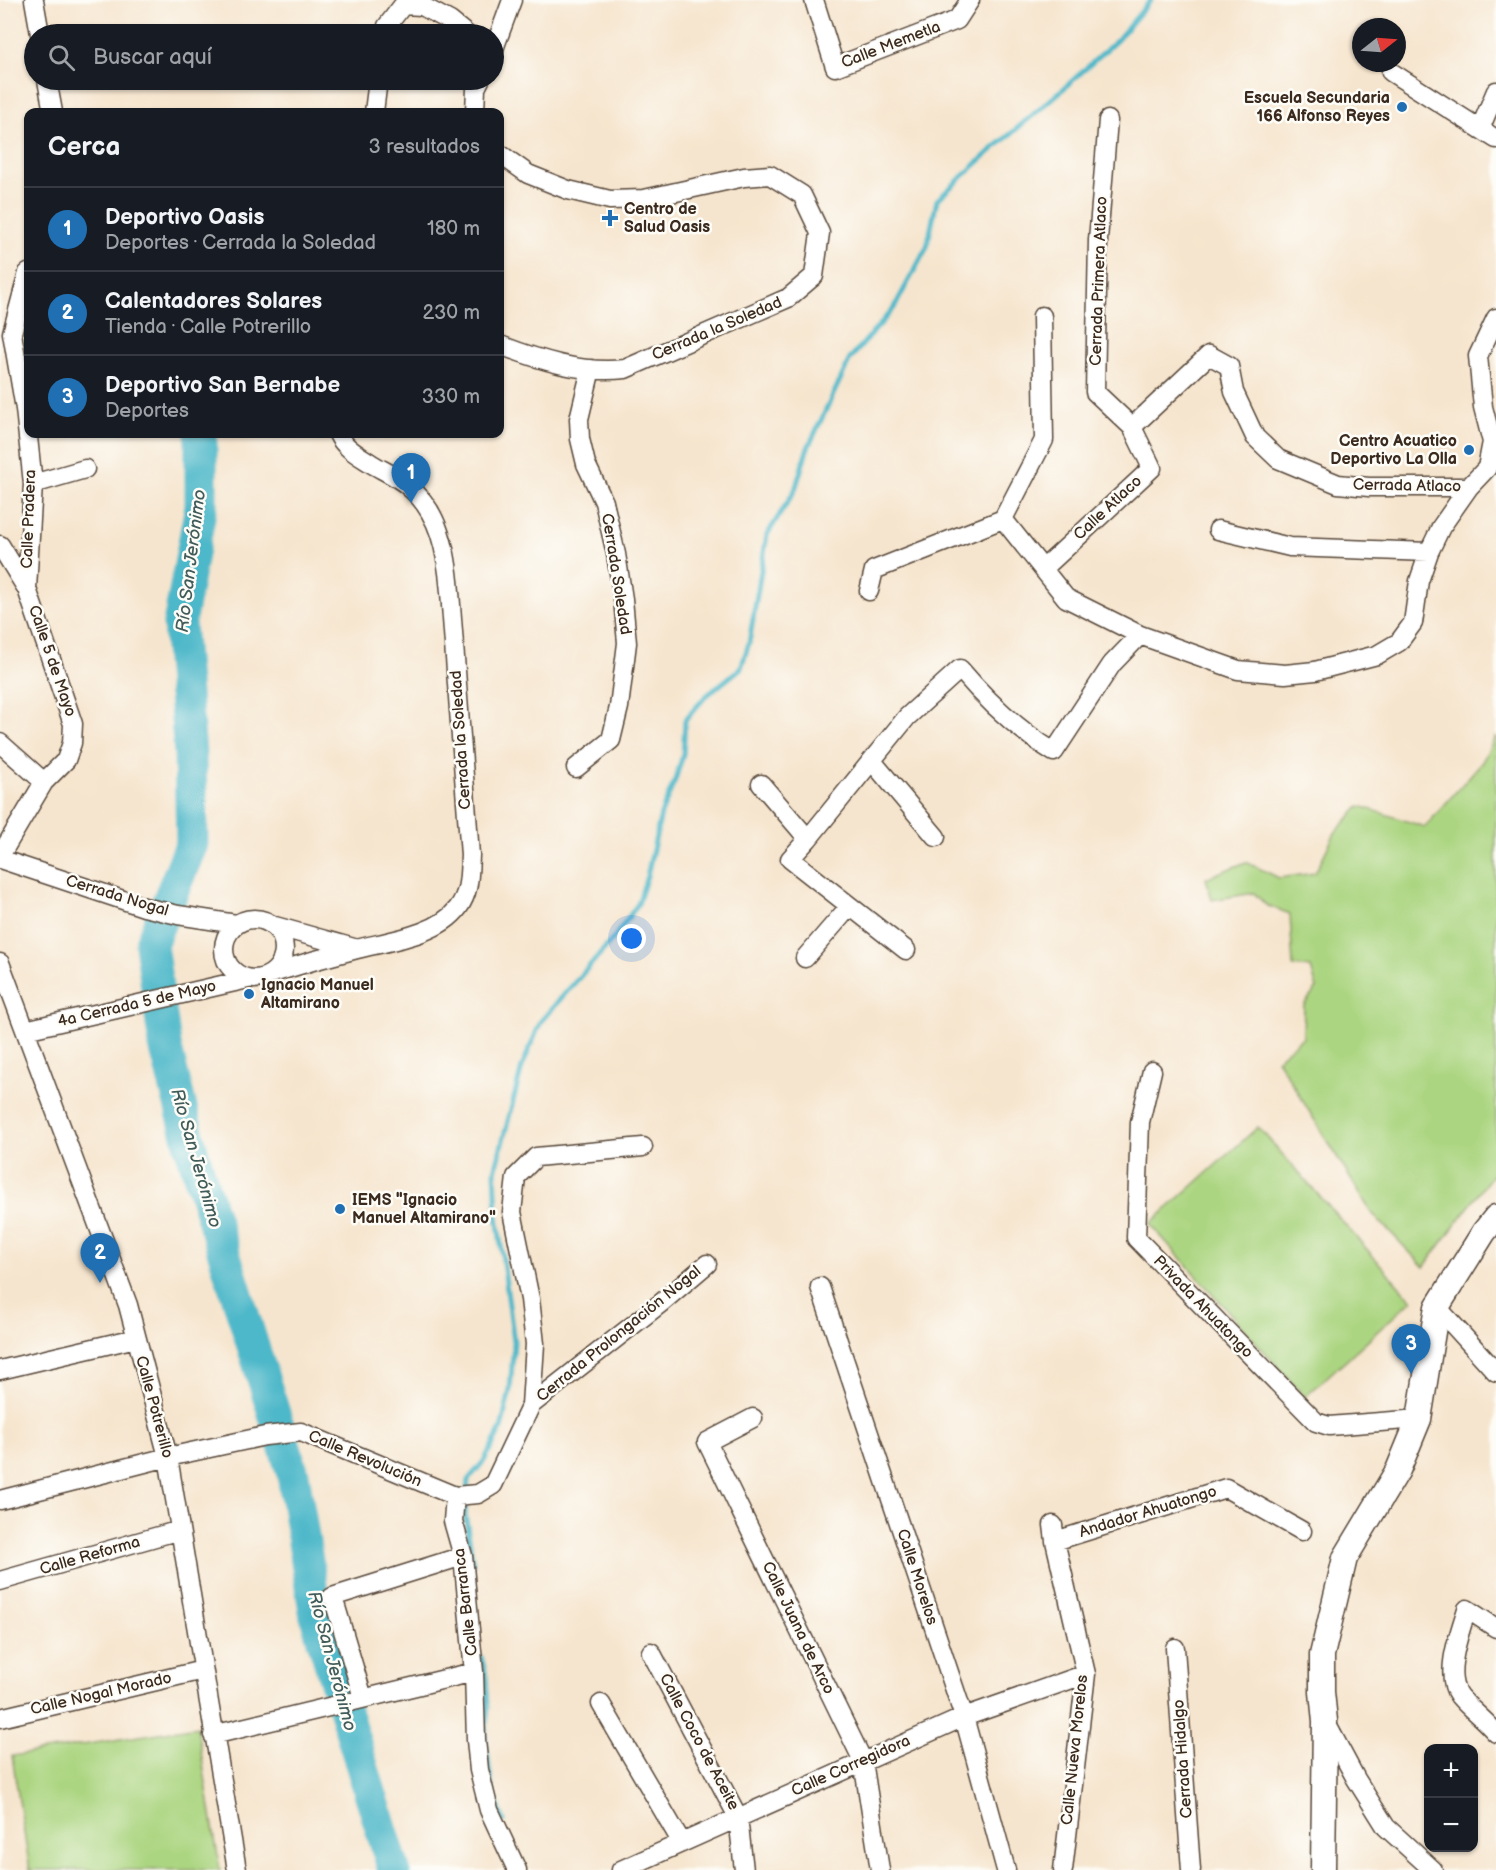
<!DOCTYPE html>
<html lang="es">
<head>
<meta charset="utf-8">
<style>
	:root { --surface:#171b24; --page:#242831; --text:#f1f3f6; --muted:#9ea1a6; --line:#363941; --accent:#1f6fb2 }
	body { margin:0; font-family:"Balsamiq Sans",sans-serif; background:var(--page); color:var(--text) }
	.controls { position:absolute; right:18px; bottom:18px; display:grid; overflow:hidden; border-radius:12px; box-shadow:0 2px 4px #0004 }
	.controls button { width:54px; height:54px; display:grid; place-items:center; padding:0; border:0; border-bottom:2px solid var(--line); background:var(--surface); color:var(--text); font:30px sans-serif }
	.compass { position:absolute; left:1352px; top:18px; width:54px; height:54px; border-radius:50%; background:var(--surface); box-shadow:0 2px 4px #0004; rotate:73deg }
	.you { position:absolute; left:632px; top:939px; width:21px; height:21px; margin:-15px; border:4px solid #fff; border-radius:50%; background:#1a73e8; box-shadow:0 0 0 9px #1a73e833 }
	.badge { display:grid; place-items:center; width:39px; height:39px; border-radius:50%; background:var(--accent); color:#fff; font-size:20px; font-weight:700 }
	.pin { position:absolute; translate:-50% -50px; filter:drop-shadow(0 2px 3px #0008) }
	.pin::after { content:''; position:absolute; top:32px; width:21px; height:18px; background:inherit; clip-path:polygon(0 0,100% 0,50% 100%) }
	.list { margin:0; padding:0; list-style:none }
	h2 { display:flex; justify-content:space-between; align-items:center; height:78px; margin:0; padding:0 24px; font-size:26px }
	h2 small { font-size:20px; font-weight:400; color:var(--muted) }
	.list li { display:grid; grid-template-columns:39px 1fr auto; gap:18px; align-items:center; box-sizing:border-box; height:84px; padding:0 24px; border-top:2px solid var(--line) }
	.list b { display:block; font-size:22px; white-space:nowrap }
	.list p { margin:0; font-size:20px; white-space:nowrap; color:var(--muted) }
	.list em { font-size:20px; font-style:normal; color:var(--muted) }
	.icon { flex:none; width:33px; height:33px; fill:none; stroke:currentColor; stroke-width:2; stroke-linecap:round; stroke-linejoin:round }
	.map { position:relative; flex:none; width:1496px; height:1870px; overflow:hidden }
	.search { position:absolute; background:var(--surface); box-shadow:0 2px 4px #0004; left:24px; top:24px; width:480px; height:66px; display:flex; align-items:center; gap:15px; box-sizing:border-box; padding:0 21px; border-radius:33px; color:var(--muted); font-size:22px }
	.panel { position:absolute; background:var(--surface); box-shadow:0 2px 4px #0004; left:24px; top:108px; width:480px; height:330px; border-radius:12px }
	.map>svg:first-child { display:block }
	.green { fill:#acd581; stroke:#748050; stroke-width:1.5 }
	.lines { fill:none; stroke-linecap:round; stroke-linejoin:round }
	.stream { stroke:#4db8c9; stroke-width:5 }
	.river { stroke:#4db8c9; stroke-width:33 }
	.minor-casing { stroke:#574638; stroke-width:21 }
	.tertiary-casing { stroke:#574638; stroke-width:27 }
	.minor { stroke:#fff; stroke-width:18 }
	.tertiary { stroke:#fff; stroke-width:24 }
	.poi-dot { fill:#1f6fb2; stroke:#fdfcf7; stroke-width:2 }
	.labels { text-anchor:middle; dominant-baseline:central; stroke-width:5; stroke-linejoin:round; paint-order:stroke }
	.street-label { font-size:16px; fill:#3b2a1e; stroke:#fdfcf7 }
	.poi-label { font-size:16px; font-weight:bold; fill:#3b2a1e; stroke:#fdfcf7; text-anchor:start }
	.water-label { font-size:18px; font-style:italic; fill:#415c5a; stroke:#fdfcf7 }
</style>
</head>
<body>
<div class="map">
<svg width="1496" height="1870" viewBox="0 0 1496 1870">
	<rect width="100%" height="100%" fill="#fdfcf7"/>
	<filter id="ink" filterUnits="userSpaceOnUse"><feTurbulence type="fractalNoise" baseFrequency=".0167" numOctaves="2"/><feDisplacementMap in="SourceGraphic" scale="12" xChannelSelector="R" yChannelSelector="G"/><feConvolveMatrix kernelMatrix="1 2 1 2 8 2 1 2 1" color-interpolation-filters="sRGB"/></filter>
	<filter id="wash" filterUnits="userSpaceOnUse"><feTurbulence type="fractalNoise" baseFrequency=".008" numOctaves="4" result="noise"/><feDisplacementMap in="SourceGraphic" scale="24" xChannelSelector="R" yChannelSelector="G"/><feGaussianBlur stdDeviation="1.35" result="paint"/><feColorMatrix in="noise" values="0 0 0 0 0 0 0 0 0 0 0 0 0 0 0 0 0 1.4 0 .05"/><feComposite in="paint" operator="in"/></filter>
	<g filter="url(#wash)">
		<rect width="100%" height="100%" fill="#f6e5ce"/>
		<path class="green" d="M 1496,736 L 1496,1170 L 1424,1267 L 1371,1212 L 1277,1059 L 1303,1037 L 1304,1005 L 1317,988 L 1311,968 L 1293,966 L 1290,914 L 1266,905 L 1254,893 L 1212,900 L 1206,878 L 1246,862 L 1279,878 L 1315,873 L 1335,833 L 1360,806 L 1425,827 L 1482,762 Z
			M 1258,1127 L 1412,1300 L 1305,1397 L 1150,1224 Z
			M 197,1727 L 220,1870 L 30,1870 L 12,1756 Z"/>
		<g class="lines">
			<path class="stream" d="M 473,1564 L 465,1514 L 468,1480 L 484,1461 L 501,1429 L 510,1390 L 514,1342 L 497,1216 L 495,1171 L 522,1067 L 541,1021 L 613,939 L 638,904 L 647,876 L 661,814 L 675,780 L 683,755 L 685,720 L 705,697 L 741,668 L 749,643 L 767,535 L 795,490 L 807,450 L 850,359 L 894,308 L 927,247 L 937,200 L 986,155 L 1061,91 L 1117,40 L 1151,0
				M 481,1657 L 486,1676 L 488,1707 L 485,1734 L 492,1790 L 504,1821"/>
			<path class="river" d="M 201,434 L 201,506 L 179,624 L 190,753 L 192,843 L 151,944 L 165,1045 L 192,1151 L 293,1474 L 316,1617 L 394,1870"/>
		</g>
	</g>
	<g filter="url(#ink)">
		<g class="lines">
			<defs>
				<path id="minor" d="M 34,0 L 40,34
					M 814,0 L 835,67 L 957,20 L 970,0
					M 385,34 L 387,26 L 403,5 L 422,6 L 450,21 L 466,34
					M 494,49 L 512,0
					M 1391,72 L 1496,139
					M 47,80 L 53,112
					M 374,112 L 378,80
					M 475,112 L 476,88 L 480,80
					M 1480,129 L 1496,91
					M 500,154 L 528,174 L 568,190 L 610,200 L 644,199 L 744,177 L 770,175 L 802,195 L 820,233 L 814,276 L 788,298 L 625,369 C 582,374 539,360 500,345
					M 1132,427 L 1209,355 L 1229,366 L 1234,392 L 1255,437 L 1278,459 L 1338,484 L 1369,487 L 1469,487
					M 33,484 L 85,469
					M 1003,519 L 1066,598 L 1140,635 L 1238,670 L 1285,674 L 1315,671 L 1377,655 L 1399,642 L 1413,623 L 1419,581 L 1429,552 L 1441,527 L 1469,487 L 1487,468 L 1492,442 L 1483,407 L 1478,356 L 1496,318
					M 1003,519 L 1044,440 L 1042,316
					M 1218,530 L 1290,547 L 1429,552
					M 0,545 L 27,589 L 73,724 L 72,743 L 66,760 L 44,782 L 0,856
					M 1043,569 L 1152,468 L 1132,427 L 1095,392 L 1098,240 L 1108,120
					M 27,589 L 33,484 L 25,409 L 12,333 L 28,273
					M 869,591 L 874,570 L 1003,519
					M 0,743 L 44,782
					M 872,761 L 936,837
					M 576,768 L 611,740 L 619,707 L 627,643 L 623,599 L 616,554 L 604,502 L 586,464 L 580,439 L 579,419 L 591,369
					M 761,784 L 808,839
					M 0,859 L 144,907 L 178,915 L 236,924
					M224 949a30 30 0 1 1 60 0a30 30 0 1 1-60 0Z
					M 275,926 L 354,948
					M 906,950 L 790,859 L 808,839 L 907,717 L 960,669 C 987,701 1018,730 1054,752 L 1112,664 L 1140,635
					M 805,958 L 849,907
					M 0,963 L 128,1305 L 168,1457 L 237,1870
					M 273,973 C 301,964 329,956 357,949 C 388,941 438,935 458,908 C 470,892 469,875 470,855 L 450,592 C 447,553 440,512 408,486 C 398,477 384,471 372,464 C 360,456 344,448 338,434
					M 25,1030 L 248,979
					M 1152,1071 L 1140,1122 L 1136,1238 L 1316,1422 L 1329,1426 L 1419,1419
					M 820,1287 L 964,1717 L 1006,1870
					M 1437,1307 L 1496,1372
					M 0,1370 L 136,1338
					M 531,1405 L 661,1303 L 707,1264
					M 753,1418 L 707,1442 L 863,1761 L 880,1870
					M 455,1496 L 453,1521 L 463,1556 L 474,1672 L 476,1740 L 479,1770 L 489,1810 L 517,1870
					M 0,1500 L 168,1457 L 265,1436 L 301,1432 L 455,1496 L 478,1494 L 493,1485 L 531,1405 L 535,1344 L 530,1299 L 512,1212 L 516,1177 L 536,1157 L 643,1147
					M 1053,1525 L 1055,1541 L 1086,1674 L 1063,1870
					M 1055,1541 L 1226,1488 L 1302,1531
					M 0,1581 L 180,1530
					M 332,1597 L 463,1556
					M 336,1607 L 363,1698
					M 1496,1628 L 1467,1609 C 1460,1632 1443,1675 1459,1696 C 1470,1709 1485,1720 1496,1733
					M 1175,1648 L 1191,1870
					M 651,1652 L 738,1817 L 744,1870
					M 601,1704 L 682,1843
					M 0,1718 L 203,1670
					M 1326,1723 L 1356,1779 L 1386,1827 L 1433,1870
					M 213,1735 L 474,1672
					M 621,1870 L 964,1717 L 1086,1674"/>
				<path id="tertiary" d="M 1323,1870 L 1325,1721 L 1322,1692 L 1322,1655 L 1345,1558 L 1398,1470 L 1419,1419 L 1437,1307 L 1484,1232 L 1496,1217"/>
			</defs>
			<use href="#minor" class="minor-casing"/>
			<use href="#tertiary" class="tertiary-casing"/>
			<use href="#minor" class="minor"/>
			<use href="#tertiary" class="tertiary"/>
		</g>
	</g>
	<g class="poi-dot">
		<circle cx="1402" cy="107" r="6"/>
		<path d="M607 209h6v6h6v6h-6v6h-6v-6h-6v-6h6z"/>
		<circle cx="1469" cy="450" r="6"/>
		<circle cx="249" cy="994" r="6"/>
		<circle cx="340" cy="1209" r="6"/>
	</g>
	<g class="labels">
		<g class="street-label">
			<text transform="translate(891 45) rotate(-21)">Calle Memetla</text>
			<text transform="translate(1099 281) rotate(-88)">Cerrada Primera Atlaco</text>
			<text transform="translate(717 329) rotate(-23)">Cerrada la Soledad</text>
			<text transform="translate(1407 486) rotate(1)">Cerrada Atlaco</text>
			<text transform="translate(1108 508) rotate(-43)">Calle Atlaco</text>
			<text transform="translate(29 519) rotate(-88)">Calle Pradera</text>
			<text transform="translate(616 574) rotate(81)">Cerrada Soledad</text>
			<text transform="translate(52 661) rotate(71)">Calle 5 de Mayo</text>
			<text transform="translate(461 740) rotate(-94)">Cerrada la Soledad</text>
			<text transform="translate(117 896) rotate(17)">Cerrada Nogal</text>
			<text transform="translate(137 1004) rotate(-13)">4a Cerrada 5 de Mayo</text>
			<text transform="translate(1203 1307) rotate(46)">Privada Ahuatongo</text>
			<text transform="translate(619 1334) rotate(-39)">Cerrada Prolongación Nogal</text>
			<text transform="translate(154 1407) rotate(75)">Calle Potrerillo</text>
			<text transform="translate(365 1459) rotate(23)">Calle Revolución</text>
			<text transform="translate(1148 1512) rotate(-17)">Andador Ahuatongo</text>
			<text transform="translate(90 1556) rotate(-16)">Calle Reforma</text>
			<text transform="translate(917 1577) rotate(72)">Calle Morelos</text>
			<text transform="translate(466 1602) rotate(-97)">Calle Barranca</text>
			<text transform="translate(798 1628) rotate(64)">Calle Juana de Arco</text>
			<text transform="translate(101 1694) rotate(-13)">Calle Nogal Morado</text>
			<text transform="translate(699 1742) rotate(62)">Calle Coco de Aceite</text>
			<text transform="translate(1075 1750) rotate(-84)">Calle Nueva Morelos</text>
			<text transform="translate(1183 1759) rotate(-94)">Cerrada Hidalgo</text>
			<text transform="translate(851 1766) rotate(-24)">Calle Corregidora</text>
		</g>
		<g class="poi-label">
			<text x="1390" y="98" text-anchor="end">Escuela Secundaria<tspan x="1390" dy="18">166 Alfonso Reyes</tspan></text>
			<text x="624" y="209">Centro de<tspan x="624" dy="18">Salud Oasis</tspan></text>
			<text x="1457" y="441" text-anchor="end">Centro Acuatico<tspan x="1457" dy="18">Deportivo La Olla</tspan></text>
			<text x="261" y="985">Ignacio Manuel<tspan x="261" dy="18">Altamirano</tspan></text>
			<text x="352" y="1200">IEMS "Ignacio<tspan x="352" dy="18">Manuel Altamirano"</tspan></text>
		</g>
		<g class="water-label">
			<text transform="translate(191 561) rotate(-83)">Río San Jerónimo</text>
			<text transform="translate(196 1158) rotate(74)">Río San Jerónimo</text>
			<text transform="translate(332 1661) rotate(75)">Río San Jerónimo</text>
		</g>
	</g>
</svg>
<div class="controls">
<button>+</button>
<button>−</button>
</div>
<svg class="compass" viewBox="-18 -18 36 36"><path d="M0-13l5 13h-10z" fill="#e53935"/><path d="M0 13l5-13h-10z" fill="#9ea1a6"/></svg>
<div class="you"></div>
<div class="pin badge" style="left:411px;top:503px">1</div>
<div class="pin badge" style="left:100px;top:1283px">2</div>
<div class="pin badge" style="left:1411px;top:1374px">3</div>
<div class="search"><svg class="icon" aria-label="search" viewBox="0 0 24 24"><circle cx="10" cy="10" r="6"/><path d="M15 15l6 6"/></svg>Buscar aquí</div>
<section class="panel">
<h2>Cerca<small>3 resultados</small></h2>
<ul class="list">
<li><span class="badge">1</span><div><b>Deportivo Oasis</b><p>Deportes · Cerrada la Soledad</p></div><em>180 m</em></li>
<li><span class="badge">2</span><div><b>Calentadores Solares</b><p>Tienda · Calle Potrerillo</p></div><em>230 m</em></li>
<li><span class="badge">3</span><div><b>Deportivo San Bernabe</b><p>Deportes</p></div><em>330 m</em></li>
</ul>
</section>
</div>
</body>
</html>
